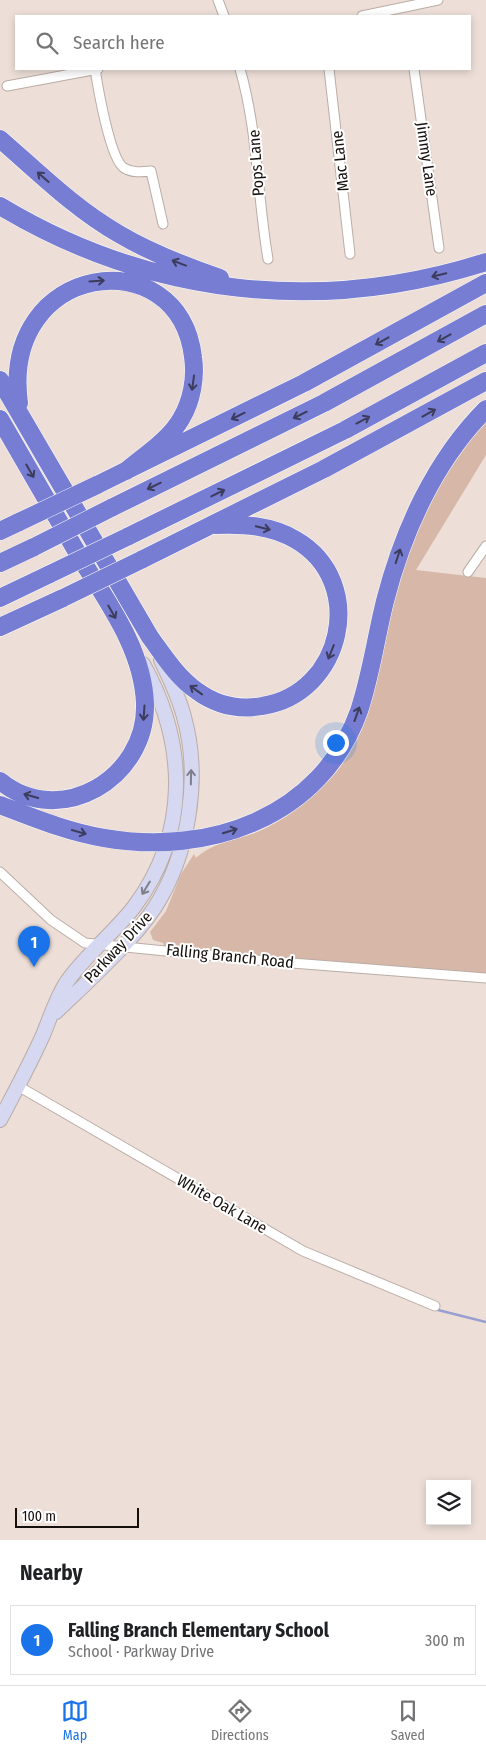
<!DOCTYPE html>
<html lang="en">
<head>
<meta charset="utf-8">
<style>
	:root { --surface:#fff; --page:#f6f6f6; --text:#202124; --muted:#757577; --line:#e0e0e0; --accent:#1a73e8 }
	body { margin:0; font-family:"Fira Sans Condensed",sans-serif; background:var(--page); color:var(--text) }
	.controls { position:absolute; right:15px; bottom:15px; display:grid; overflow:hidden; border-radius:0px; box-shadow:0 2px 8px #0003 }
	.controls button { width:45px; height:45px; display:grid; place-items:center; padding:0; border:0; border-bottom:1px solid var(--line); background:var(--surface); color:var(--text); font:25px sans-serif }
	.scale { position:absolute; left:15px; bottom:12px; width:124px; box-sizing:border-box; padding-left:5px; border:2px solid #15100e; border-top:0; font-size:14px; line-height:18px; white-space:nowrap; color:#15100e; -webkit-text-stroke:4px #fff; paint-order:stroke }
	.you { position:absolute; left:335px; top:742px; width:18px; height:18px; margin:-12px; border:4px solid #fff; border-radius:50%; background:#1a73e8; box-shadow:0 0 0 8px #1a73e833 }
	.badge { display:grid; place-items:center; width:32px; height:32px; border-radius:50%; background:var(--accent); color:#fff; font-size:16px; font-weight:700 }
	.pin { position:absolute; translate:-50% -41px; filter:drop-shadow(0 1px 2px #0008) }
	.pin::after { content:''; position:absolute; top:26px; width:18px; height:15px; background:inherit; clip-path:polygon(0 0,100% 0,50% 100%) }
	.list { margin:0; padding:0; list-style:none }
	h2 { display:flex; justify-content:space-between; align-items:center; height:65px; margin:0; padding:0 20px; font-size:21px }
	h2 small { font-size:16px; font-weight:400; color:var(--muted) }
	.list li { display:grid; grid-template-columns:32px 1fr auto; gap:15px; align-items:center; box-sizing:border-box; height:70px; margin:0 10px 10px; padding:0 10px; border:1px solid var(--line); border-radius:0px }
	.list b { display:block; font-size:19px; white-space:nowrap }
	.list p { margin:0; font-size:16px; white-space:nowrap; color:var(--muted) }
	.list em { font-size:16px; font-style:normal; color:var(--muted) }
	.icon { flex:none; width:28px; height:28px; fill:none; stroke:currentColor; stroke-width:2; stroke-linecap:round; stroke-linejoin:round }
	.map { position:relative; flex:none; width:486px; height:1540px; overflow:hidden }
	.search { position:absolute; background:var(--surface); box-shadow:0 2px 8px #0003; left:15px; right:15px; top:15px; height:55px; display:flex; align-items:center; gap:12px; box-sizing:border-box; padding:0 18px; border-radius:0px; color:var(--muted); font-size:19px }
	.sheet { height:145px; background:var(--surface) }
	nav { display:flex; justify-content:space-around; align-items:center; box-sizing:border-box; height:70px; border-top:1px solid var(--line); background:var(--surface); font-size:14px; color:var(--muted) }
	nav a { display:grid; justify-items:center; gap:2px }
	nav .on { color:var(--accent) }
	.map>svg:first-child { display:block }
	.green { fill:#d7b7a7 }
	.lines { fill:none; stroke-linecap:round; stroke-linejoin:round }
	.stream { stroke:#999fd0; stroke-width:2.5 }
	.street-casing { stroke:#baada6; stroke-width:11 }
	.secondary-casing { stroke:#baada6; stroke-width:16 }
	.highway-casing { stroke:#fff; stroke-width:19 }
	.street { stroke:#fff; stroke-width:9 }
	.secondary { stroke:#d6d8f2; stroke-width:14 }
	.highway { stroke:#777dd2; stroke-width:18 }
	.highway-bridge-casing { stroke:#fff; stroke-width:19; stroke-linecap:butt }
	.highway-bridge { stroke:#777dd2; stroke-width:18 }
	.oneway { stroke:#3c3c5c }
	.oneway2 { stroke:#7f7e8b }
	.labels { text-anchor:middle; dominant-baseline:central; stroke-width:4; stroke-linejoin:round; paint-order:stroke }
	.street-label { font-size:16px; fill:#15100e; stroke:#fff }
</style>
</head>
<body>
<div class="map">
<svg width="486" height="1540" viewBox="0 0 486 1540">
	<rect width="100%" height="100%" fill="#eddfd8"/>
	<path class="green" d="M 486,419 L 486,455 L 416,570 L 486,578 L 486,974 L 298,960 L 164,947 L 163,943 L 153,940 L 150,932 L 166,911 L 181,874 L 194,854 L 196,858 C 212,843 235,840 255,833 C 284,821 310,801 331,778 C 366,740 373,691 384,643 C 389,617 396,591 403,566 C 419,511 452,464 486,419 Z"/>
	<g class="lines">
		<path class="stream" d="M 434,1309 L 486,1322"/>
		<defs>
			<path id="street" d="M 218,0 L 224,16
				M 362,16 L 438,0
				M 95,69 C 98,88 110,159 124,168 C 132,173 142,172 151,171 L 163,224
				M 240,69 C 258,131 257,195 268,259
				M 329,69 L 350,254
				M 414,69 L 439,248
				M 7,86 L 98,69
				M 468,572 L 486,546
				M 0,872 L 51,920 L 85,943 L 266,961 L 486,978
				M 18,1086 L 303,1251 L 435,1306"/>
			<path id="secondary" d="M 56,1012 C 86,983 132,942 155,907 C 189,854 201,778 184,717 C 179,697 170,679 161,660
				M 0,1120 C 15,1092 30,1064 43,1035 C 50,1018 56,999 66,983 C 85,955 113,934 134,907 C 190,832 187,743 143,664"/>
			<path id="highway" d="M 0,139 C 38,172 75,209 119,234 C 151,253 185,266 220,278
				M 0,206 C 150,296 320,315 486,262
				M 0,380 L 150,637 C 164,656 177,677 197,691 C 216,705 239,710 262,706 C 343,694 368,582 296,540 C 271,525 243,524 215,525
				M 19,403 C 0,262 179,238 193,357 C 196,377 192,401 181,419 C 169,440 145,455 126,471
				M 0,419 C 26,464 52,509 78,554 C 106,600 143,648 145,704 C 147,778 60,830 0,781
				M 97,485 L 304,383 L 486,283
				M 111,508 L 324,403 L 486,314
				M 0,531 L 19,522
				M 127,537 L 345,430 L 486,353
				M 141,560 L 324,469 L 486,381
				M 0,563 L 34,547
				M 0,598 L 50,574
				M 0,627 L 63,598
				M 0,805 C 34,818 68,832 104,838 C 208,856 321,818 359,711 C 371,675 376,637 385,601 C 403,531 435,460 486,409"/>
		</defs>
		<use href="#street" class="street-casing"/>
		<use href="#secondary" class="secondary-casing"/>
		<use href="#highway" class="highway-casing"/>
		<use href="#street" class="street"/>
		<use href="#secondary" class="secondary"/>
		<use href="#highway" class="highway"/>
		<defs>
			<path id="highway-bridge" d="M 19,522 L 97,485
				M 34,547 L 111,508
				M 50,574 L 127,537
				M 63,598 L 141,560"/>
		</defs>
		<use href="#highway-bridge" class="highway-bridge-casing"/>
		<use href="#highway-bridge" class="highway-bridge"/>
	</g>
	<defs><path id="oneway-shaft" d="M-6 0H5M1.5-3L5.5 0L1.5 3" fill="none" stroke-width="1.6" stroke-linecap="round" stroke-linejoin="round" transform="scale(1.25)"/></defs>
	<g class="oneway">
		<use href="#oneway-shaft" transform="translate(43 177) rotate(-139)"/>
		<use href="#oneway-shaft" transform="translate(179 263) rotate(-159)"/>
		<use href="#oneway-shaft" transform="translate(439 275) rotate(167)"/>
		<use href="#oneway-shaft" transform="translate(97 281) rotate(-4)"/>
		<use href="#oneway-shaft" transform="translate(444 338) rotate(151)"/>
		<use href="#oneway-shaft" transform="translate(382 341) rotate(151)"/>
		<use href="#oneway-shaft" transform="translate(193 383) rotate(98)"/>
		<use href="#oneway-shaft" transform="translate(429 413) rotate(-29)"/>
		<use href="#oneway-shaft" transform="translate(300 415) rotate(154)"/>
		<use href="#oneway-shaft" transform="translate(238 416) rotate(154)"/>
		<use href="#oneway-shaft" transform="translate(363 420) rotate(-28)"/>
		<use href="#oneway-shaft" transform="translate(30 471) rotate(60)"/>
		<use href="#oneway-shaft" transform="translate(154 486) rotate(154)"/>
		<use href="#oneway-shaft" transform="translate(218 493) rotate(-26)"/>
		<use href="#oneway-shaft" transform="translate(263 528) rotate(14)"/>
		<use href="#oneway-shaft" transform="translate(398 556) rotate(-72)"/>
		<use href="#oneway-shaft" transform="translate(112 612) rotate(60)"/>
		<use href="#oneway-shaft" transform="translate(331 652) rotate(112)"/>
		<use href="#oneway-shaft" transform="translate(196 690) rotate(-144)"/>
		<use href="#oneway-shaft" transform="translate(144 713) rotate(94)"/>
		<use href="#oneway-shaft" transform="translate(357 714) rotate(-70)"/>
		<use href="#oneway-shaft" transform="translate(31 796) rotate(-164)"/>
		<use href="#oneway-shaft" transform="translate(230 831) rotate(-17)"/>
		<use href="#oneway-shaft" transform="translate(79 832) rotate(16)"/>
	</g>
	<g class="oneway2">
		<use href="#oneway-shaft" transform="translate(191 777) rotate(-89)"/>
		<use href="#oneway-shaft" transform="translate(146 888) rotate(121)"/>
	</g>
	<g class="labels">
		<g class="street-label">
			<text transform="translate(427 159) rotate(82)">Jimmy Lane</text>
			<text transform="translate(340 161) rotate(-96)">Mac Lane</text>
			<text transform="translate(256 163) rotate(-94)">Pops Lane</text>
			<text transform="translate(118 947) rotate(-47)">Parkway Drive</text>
			<text transform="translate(230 956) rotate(6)">Falling Branch Road</text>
			<text transform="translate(222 1204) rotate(30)">White Oak Lane</text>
		</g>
	</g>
</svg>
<div class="controls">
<button><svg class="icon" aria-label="layers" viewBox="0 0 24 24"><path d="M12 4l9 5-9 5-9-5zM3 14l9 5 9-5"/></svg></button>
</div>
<div class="scale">100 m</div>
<div class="you"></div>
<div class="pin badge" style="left:34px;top:967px">1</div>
<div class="search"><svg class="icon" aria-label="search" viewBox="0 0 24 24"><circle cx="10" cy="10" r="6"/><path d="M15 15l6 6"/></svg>Search here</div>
</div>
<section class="sheet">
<h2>Nearby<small></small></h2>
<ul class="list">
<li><span class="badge">1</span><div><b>Falling Branch Elementary School</b><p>School · Parkway Drive</p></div><em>300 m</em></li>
</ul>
</section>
<nav>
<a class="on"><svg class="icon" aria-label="map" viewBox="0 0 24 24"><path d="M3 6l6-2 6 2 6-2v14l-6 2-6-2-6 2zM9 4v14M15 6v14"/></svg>Map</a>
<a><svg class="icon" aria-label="directions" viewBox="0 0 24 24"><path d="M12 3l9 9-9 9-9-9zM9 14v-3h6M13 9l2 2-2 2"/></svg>Directions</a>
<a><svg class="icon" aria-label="saved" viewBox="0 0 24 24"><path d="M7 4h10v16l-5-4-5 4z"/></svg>Saved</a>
</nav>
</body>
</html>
